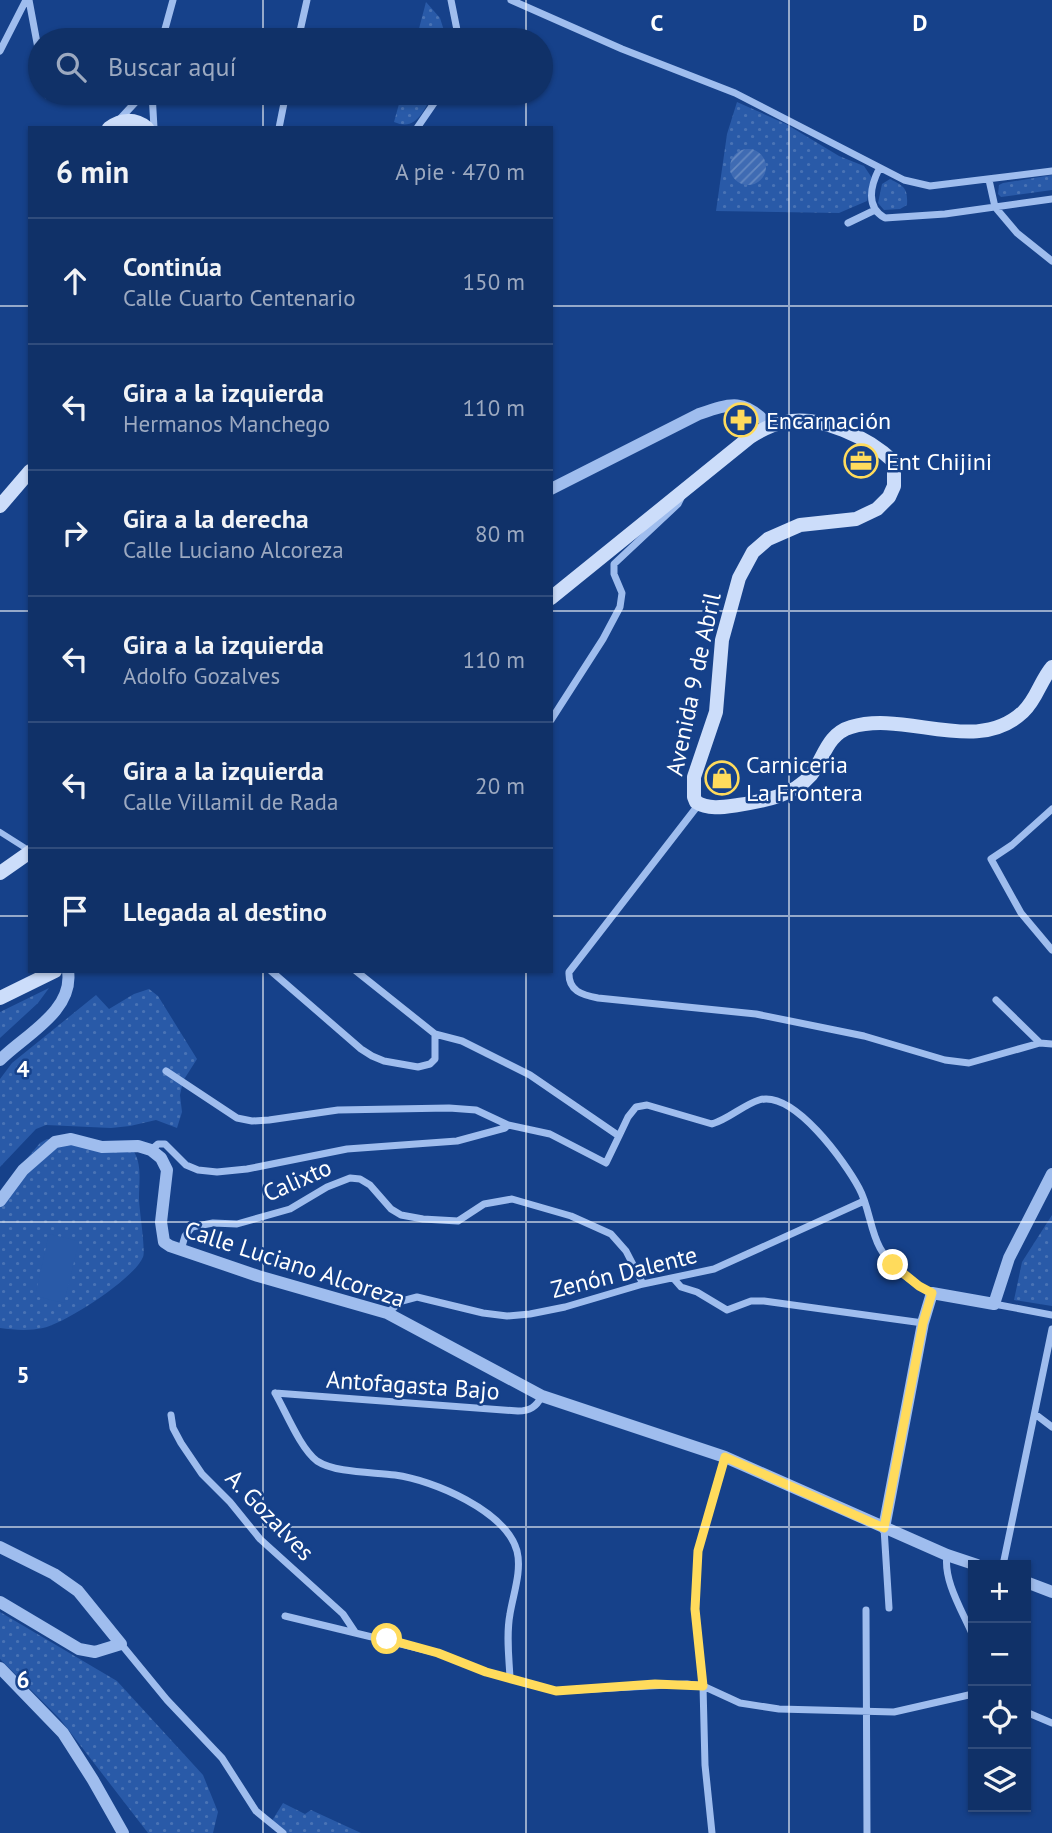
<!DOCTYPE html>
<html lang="es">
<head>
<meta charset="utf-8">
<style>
	:root { --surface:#103168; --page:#19396e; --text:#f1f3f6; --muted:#9ca9c0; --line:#304c7c }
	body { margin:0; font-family:"PT Sans",sans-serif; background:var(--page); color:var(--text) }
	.controls { position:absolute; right:21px; bottom:21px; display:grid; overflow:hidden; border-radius:0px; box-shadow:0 2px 5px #0004 }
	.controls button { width:63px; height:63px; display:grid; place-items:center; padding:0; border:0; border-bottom:2px solid var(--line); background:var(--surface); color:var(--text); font:35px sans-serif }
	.stop { position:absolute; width:21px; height:21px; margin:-16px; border:5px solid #ffdb5c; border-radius:50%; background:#fff }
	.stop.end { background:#ffdb5c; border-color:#fff; box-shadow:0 2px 7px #0008 }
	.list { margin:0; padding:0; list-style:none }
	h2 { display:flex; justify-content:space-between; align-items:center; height:91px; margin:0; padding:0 28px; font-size:30px }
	h2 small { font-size:23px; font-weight:400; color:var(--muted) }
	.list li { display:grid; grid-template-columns:46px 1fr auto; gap:21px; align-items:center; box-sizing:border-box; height:126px; padding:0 28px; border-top:2px solid var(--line) }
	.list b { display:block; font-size:26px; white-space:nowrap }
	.list p { margin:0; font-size:23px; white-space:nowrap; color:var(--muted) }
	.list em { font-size:23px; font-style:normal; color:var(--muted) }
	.icon { flex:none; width:38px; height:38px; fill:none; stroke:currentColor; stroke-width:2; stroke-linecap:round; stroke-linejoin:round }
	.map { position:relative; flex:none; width:1052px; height:1833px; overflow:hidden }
	.search { position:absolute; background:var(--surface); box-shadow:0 2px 5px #0004; left:28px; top:28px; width:525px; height:77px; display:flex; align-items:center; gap:18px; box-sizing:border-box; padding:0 24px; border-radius:38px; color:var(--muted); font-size:26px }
	.panel { position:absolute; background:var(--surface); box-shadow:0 2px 5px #0004; left:28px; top:126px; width:525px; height:847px; border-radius:0px }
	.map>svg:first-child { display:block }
	.grass { fill:url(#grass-dots) }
	.pitch { fill:#295aa8 }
	.building { fill:url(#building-hatch) }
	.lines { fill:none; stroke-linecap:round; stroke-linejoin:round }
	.pedestrian { stroke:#9fbdee; stroke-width:6 }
	.minor { stroke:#9fbdee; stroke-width:7 }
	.tertiary { stroke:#9fbdee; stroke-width:12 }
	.secondary { stroke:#ccddfa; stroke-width:14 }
	.route { stroke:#ffdb5c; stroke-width:9 }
	.grid { fill:none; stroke:#fff; stroke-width:2; stroke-opacity:0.55 }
	.labels { text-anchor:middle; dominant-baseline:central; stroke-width:5; stroke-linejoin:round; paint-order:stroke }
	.poi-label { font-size:24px; fill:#fff; stroke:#16418a; text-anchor:start }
	.street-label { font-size:24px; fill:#fff; stroke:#16418a }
	.grid-label { font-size:23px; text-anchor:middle; font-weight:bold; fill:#fff; stroke:#16418a; stroke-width:5; stroke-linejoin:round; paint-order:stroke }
</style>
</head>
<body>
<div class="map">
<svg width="1052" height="1833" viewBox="0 0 1052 1833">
	<defs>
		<pattern id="grass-dots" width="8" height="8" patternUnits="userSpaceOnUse" patternTransform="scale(1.75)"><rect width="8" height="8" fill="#295aa8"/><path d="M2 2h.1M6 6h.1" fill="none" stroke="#4973b5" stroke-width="1.8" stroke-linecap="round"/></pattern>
		<pattern id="building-hatch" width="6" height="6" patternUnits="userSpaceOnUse" patternTransform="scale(1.75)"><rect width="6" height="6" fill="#3f6bb3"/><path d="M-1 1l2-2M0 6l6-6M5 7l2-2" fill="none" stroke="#6589c2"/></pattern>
	</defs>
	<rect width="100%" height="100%" fill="#16418a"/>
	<path class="grass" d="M 426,2 L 440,18 L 447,40 L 416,40 Z
		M 402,93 L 434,93 C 423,110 417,132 394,122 Z
		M 737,102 L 786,124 L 839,156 L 864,166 L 872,178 L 867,201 L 839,213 L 716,211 L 727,134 Z
		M 1052,175 L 1052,190 L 1001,197 L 998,194 L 999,185 L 1003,183 Z
		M 890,179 C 904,186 908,188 907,205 L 900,209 L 884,210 L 878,203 L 882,184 Z
		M 49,988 L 38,1003 L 0,1038 L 0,1012 Z
		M 149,989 L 158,996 L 197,1059 L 183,1081 L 180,1095 L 182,1112 L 177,1128 L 156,1120 L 130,1126 L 111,1128 L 46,1125 L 36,1129 L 0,1167 L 0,1079 L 12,1063 L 96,995 L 109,1009 L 134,994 Z
		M 47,1139 L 130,1146 C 143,1161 139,1179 139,1198 C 139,1209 146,1250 143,1257 C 135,1278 66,1323 43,1328 C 30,1331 13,1330 0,1328 L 0,1198 L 12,1176 L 40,1143 Z
		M 1052,1215 L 1052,1306 L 1014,1300 L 1022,1262 Z
		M 0,1612 L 117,1681 L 203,1775 L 218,1812 L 213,1833 L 148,1833 L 60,1719 L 0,1659 Z
		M 283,1803 L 305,1814 L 311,1810 L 361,1833 L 282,1833 L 270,1824 Z"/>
	<path class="pitch" d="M 49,1234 L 79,1241 L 64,1303 L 35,1296 Z"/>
	<path class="building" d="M730 167a18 18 0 1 1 36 0a18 18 0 1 1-36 0Z"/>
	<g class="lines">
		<path class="pedestrian" d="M 0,832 L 30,851"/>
		<path class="minor" d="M 29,0 L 40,59
			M 451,0 L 459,40
			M 511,0 L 622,49 L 735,93 L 904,180 L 930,186 L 1052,171
			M 162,40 L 173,0
			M 298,40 L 307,0
			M 0,51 L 26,0
			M 47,93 L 47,95
			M 152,93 L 154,128
			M 118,121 L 144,93
			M 279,128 L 286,93
			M 417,128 L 441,93
			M 879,169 C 871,185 865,207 885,218 L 945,214 L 1052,199
			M 989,180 L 995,207 L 1017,233 L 1052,261
			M 848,223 L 875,210
			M 551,720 L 603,639 L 620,607 L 622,593 L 614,574 L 614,564 L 678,504 L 682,496
			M 699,804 L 569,972 C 568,991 582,995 598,998 L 756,1014 L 864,1036 L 945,1060 L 969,1063 L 1040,1043 L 1052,1044
			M 1052,809 L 1012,845 L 991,859 L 1021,913 L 1052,950
			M 271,971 L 361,1049 L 372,1056 L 384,1061 L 418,1067 L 430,1064 L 435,1059 L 435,1034
			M 356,971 L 435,1034 L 462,1041 L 530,1075 L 619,1136 L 628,1117 L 636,1107 L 647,1105 L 712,1124 C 729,1119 743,1105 759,1100 C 794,1090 845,1162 859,1188 C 869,1206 870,1230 880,1248 C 891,1268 913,1283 932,1293
			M 996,1000 L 1040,1043
			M 166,1071 L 237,1118 L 252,1121 L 269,1120 L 338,1110 L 449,1108 L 476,1110 L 508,1125 L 550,1134 L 606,1163 L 619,1136
			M 151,1150 L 158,1144 L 165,1144 L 186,1165 L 198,1170 L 217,1172 L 247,1169 L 347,1149 L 457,1141 L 505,1128 L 508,1125
			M 181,1250 L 185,1236 L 192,1227 L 213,1223 L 237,1224 L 290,1209 L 327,1187 L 350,1178 L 360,1179 L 370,1185 L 391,1209 L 401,1215 L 423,1219 L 458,1221 L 484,1204 L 512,1199 L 571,1216 L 611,1234 L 626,1251 L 643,1284
			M 674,1279 L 681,1287 L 697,1292 L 727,1310 L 751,1301 L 764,1301 L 923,1323
			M 994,1304 L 1052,1315
			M 387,1313 L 402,1301 L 417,1297 L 483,1313 L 507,1316 L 530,1314 L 565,1307 L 643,1284 L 714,1269 L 864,1201
			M 275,1393 C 286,1412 300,1448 317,1461 C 335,1473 373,1472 395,1475 C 433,1480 506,1511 517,1551 C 522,1571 513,1595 510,1614 C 506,1635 509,1657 510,1678
			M 275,1393 L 518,1411 C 530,1411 536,1407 542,1396
			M 1035,1414 L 1052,1427
			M 171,1415 L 173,1428 L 181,1443 L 202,1474 L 230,1502 L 260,1539 L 343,1614 L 355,1632
			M 884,1528 L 889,1608
			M 947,1555 C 943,1581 963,1612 973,1636
			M 1003,1565 L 1052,1329
			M 866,1610 L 867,1833
			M 285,1616 L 438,1653 L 486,1672 L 556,1691 L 687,1684 L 703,1686 L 740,1703 L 779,1709 L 894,1712 L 973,1694
			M 121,1644 L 167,1700 L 222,1758 L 256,1811 L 283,1833
			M 1026,1712 L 1052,1723
			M 712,1833 L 705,1765 L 703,1686 L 695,1609 L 698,1551 L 725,1457"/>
		<path class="tertiary" d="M 551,489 L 699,414 C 731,403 745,398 769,426
			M 0,1060 C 25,1035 74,1011 68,971
			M 0,1201 L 23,1170 L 55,1142 L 71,1139 L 102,1147 L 138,1146 L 151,1150 L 161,1158 L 167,1170 L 161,1222 L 164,1242 L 170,1246 L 258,1276 L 387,1313 L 542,1396 L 725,1457 L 947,1555 L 977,1565
			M 884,1528 L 923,1323 L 932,1293 L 994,1304 L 1009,1258 L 1052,1174
			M 0,1547 L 54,1574 L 78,1591 L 121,1644 L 95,1652 L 79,1649 L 0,1602
			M 1026,1582 L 1052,1592
			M 0,1668 L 63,1733 L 93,1780 L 123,1833"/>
		<path class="secondary" d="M 109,128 C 121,119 135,118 147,128
			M 0,506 L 30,471
			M 551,598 L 750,437 C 761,430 772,424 785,422 C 821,415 868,437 894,462 L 894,486 L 889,497 L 877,509 L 856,519 L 800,525 L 768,539 L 753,552 L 739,578 L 722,640 L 716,712 L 694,777 L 694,797 L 696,802 C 709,810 724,807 738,805 C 764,801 793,796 811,775 C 824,758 827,734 851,727 C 906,710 976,756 1023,712 C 1037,699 1040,681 1052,667
			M 0,873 L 30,852
			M 0,998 L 55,971"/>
	</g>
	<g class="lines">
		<path class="route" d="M 387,1639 L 438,1653 L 486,1672 L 556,1691 L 655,1684 L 703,1686 L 695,1609 L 698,1551 L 725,1457 L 884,1528 L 923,1323 L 932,1293 L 919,1286 L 893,1265"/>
	</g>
	<path class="grid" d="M 263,0 L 263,40M 526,0 L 526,40M 789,0 L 789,1833M 263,93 L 263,128M 526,93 L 526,128M 0,306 L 30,306M 551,306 L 1052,306M 0,611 L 30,611M 551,611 L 1052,611M 0,916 L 30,916M 551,916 L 1052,916M 263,971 L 263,1833M 526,971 L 526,1833M 0,1222 L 1052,1222M 0,1527 L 1052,1527"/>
	<defs>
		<symbol id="pharmacy-ring" viewBox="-11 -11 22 22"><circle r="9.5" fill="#16418a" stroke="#ffdb5c" stroke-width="1.5"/><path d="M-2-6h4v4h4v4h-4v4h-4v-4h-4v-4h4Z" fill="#ffdb5c"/></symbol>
		<symbol id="office-ring" viewBox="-11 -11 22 22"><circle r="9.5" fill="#16418a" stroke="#ffdb5c" stroke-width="1.5"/><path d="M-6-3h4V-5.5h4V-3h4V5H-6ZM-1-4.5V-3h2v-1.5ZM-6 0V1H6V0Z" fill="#ffdb5c"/></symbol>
		<symbol id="shop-ring" viewBox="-11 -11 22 22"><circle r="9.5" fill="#16418a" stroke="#ffdb5c" stroke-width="1.5"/><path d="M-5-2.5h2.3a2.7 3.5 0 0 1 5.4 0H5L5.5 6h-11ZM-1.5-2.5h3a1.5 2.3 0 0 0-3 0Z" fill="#ffdb5c"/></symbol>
	</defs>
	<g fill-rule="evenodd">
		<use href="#pharmacy-ring" x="722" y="401" width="38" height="38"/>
		<use href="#office-ring" x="842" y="442" width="38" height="38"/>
		<use href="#shop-ring" x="703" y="759" width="38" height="38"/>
	</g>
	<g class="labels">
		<g class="poi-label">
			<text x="766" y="420">Encarnación</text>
			<text x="886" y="461">Ent Chijini</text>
			<text x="746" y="764">Carniceria<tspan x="746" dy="28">La Frontera</tspan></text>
		</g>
		<g class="street-label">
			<text transform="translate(693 684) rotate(-78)">Avenida 9 de Abril</text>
			<text transform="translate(297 1180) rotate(-24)">Calixto</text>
			<text transform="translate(295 1264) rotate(18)">Calle Luciano Alcoreza</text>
			<text transform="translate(624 1272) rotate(-14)">Zenón Dalente</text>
			<text transform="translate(413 1385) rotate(4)">Antofagasta Bajo</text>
			<text transform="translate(270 1515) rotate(46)">A. Gozalves</text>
		</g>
	</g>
	<g class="grid-label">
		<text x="657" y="31">C</text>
		<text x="920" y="31">D</text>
		<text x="23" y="1077">4</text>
		<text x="23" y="1383">5</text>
		<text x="23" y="1688">6</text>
	</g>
</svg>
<div class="controls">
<button>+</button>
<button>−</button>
<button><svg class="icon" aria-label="locate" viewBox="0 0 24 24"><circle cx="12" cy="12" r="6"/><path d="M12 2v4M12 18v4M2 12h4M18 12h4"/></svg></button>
<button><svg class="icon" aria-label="layers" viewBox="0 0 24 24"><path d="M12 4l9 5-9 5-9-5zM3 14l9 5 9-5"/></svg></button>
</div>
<div class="stop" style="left:387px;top:1639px"></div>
<div class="stop end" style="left:893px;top:1265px"></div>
<div class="search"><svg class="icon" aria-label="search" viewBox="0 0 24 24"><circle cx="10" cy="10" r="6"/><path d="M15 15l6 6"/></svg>Buscar aquí</div>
<section class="panel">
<h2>6 min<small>A pie · 470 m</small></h2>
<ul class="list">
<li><svg class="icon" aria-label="ahead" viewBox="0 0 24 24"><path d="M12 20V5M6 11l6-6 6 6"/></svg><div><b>Continúa</b><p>Calle Cuarto Centenario</p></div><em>150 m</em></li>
<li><svg class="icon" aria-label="left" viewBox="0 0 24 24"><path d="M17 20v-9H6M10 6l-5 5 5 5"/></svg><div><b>Gira a la izquierda</b><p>Hermanos Manchego</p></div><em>110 m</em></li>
<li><svg class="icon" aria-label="right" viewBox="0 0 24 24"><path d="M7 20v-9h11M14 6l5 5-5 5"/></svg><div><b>Gira a la derecha</b><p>Calle Luciano Alcoreza</p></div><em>80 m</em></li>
<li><svg class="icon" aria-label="left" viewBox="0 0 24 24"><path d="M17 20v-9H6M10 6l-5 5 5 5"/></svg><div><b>Gira a la izquierda</b><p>Adolfo Gozalves</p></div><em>110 m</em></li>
<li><svg class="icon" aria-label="left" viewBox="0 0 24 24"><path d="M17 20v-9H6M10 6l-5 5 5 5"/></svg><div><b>Gira a la izquierda</b><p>Calle Villamil de Rada</p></div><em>20 m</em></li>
<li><svg class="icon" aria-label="arrive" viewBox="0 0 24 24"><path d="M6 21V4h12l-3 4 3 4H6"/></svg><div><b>Llegada al destino</b></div></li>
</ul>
</section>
</div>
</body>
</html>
